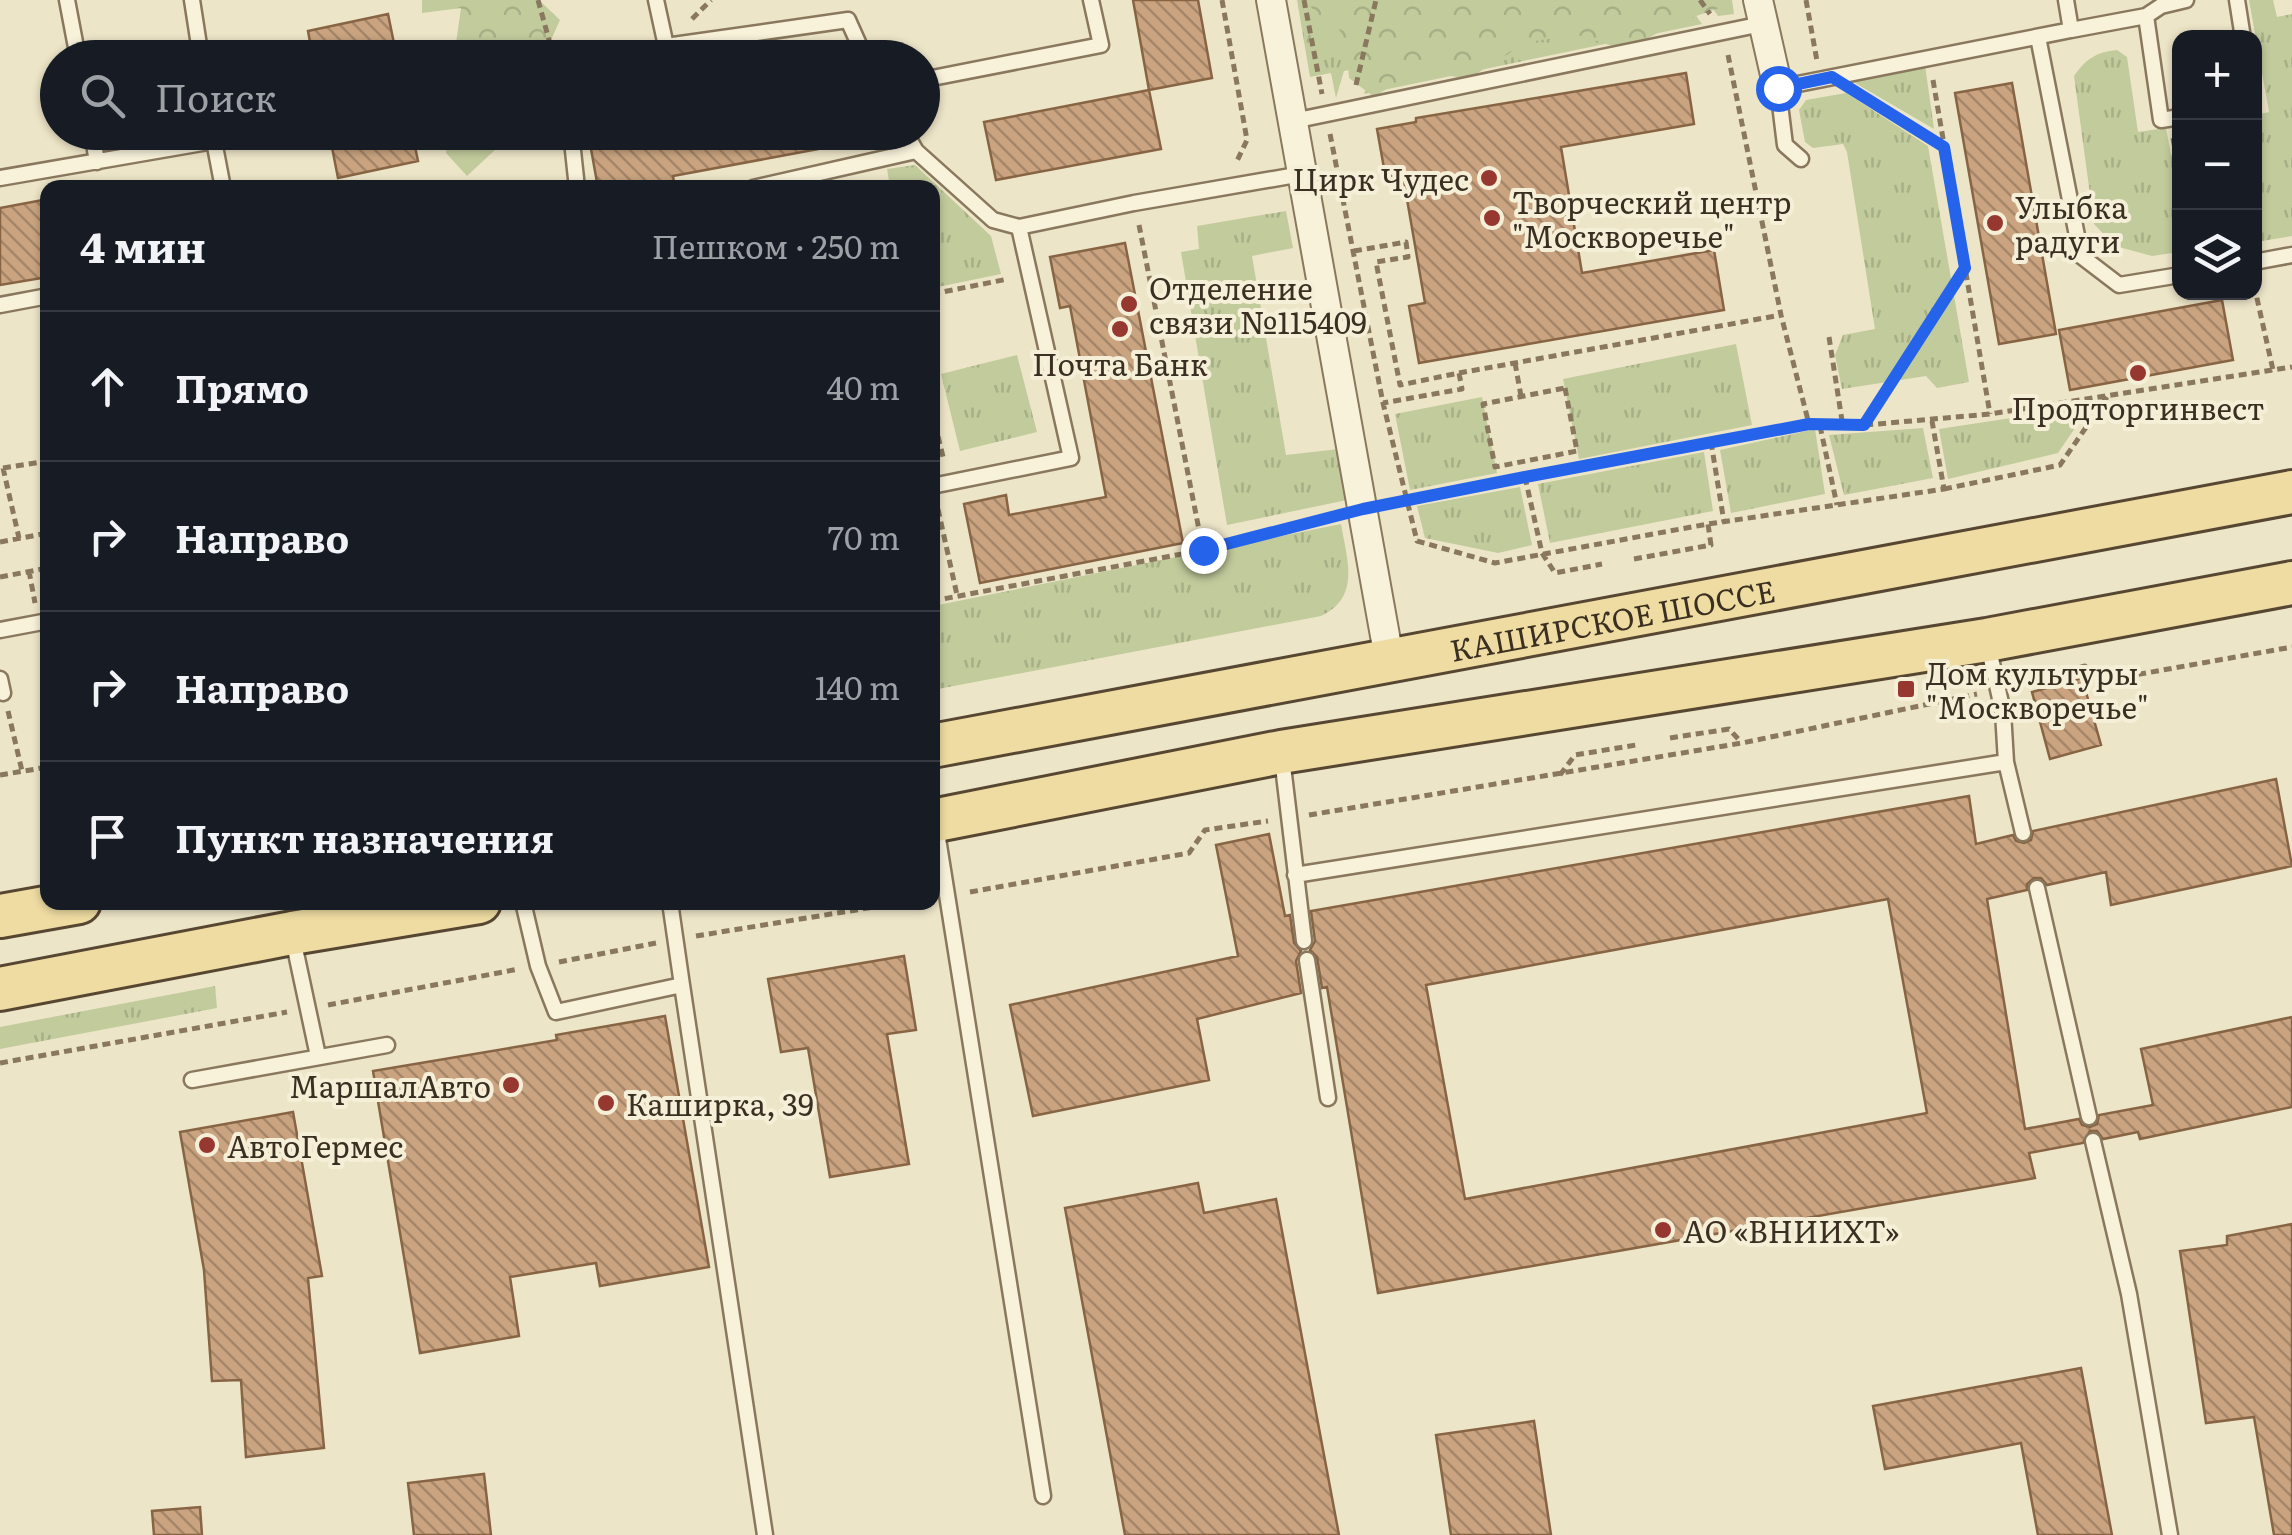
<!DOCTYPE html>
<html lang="ru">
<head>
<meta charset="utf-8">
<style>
	:root { --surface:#171b24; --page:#242831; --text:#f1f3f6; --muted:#9ea1a6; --line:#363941 }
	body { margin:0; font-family:Literata,serif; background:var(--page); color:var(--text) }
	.controls { position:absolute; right:30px; top:30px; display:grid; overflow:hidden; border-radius:20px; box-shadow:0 2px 8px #0004 }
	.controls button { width:90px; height:90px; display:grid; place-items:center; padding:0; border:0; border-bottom:2px solid var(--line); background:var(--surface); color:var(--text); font:50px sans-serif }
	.stop { position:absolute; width:30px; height:30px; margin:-22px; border:8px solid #2563eb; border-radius:50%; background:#fff }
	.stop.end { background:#2563eb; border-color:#fff; box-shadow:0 2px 10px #0008 }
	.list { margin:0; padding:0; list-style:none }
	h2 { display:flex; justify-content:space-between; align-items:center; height:130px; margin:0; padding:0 40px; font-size:42px }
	h2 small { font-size:32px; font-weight:400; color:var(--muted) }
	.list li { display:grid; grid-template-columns:65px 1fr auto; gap:30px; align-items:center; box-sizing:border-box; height:150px; padding:0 40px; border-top:2px solid var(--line) }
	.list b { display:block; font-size:38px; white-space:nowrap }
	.list em { font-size:32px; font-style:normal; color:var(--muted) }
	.icon { flex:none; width:55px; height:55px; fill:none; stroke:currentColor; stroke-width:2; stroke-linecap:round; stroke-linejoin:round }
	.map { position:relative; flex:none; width:2292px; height:1535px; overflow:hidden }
	.search { position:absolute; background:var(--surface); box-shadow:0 2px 8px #0004; left:40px; top:40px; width:900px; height:110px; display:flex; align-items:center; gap:25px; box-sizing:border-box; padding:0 35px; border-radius:55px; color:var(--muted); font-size:38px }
	.panel { position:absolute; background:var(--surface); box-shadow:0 2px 8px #0004; left:40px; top:180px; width:900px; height:730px; border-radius:20px }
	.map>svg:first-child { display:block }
	.grass { fill:url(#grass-tufts) }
	.forest { fill:url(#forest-crowns) }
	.building { fill:url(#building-back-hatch); stroke:#876444; stroke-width:2.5; fill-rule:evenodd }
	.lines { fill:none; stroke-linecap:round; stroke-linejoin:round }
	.service-casing { stroke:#89785e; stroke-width:19 }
	.minor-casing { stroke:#89785e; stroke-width:32 }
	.primary-casing { stroke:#574631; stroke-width:48 }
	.path { stroke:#89785e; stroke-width:5; stroke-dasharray:8 5; stroke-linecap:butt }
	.service { stroke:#f8f2db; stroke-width:14 }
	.minor { stroke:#f8f2db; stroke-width:28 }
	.primary { stroke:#eedca2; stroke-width:42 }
	.route { stroke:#2563eb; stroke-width:12 }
	.poi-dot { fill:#963730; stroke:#f5efd8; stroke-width:4 }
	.labels { text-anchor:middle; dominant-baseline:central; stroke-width:8; stroke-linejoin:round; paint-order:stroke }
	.poi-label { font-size:30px; fill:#3a2f21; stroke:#f5efd8; text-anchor:start }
	.street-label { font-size:30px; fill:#3a2f21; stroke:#f5efd8 }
</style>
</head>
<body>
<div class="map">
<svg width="2292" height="1535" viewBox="0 0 2292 1535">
	<defs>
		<pattern id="grass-tufts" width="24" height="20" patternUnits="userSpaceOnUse" patternTransform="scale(2.5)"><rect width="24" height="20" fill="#c2cb9c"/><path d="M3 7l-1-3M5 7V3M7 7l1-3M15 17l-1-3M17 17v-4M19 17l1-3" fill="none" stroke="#a7af86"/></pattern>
		<pattern id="forest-crowns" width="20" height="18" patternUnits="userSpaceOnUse" patternTransform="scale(2.5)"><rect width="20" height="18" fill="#c2cb9c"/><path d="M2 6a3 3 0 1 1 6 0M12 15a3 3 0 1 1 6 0" fill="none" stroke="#a7af86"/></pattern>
		<pattern id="building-back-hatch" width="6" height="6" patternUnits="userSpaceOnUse" patternTransform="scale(2.5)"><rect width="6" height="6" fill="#caa480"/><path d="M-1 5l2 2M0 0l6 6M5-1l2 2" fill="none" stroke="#a58668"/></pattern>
	</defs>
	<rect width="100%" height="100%" fill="#ede5c8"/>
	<path class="grass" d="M 1297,0 L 1732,0 L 1734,14 L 1718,16 L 1710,5 L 1691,9 L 1702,24 L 1364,94 L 1371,66 L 1344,71 L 1336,98 L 1331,73 L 1310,77 Z
		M 2249,0 L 2273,0 L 2277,17 L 2292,14 L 2292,236 L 2256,242 L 2255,115 L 2269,112 Z
		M 2117,50 L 2127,57 L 2138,132 L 2166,128 L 2171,155 L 2179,154 L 2179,252 L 2152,256 L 2115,246 L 2094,224 L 2074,76 C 2086,59 2096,52 2117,50 Z
		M 1925,65 L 1934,129 L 1850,80 Z
		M 1846,93 L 1928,146 L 1969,382 L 1937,388 L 1926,376 L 1842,389 L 1835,355 L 1843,335 L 1875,329 L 1847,152 L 1843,144 L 1813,148 L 1805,142 L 1799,110 L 1806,100 Z
		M 915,165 L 991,236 L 1001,274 L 933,288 L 932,188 L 890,187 L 887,169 Z
		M 1286,211 L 1293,248 L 1252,256 L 1286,455 L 1339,449 L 1347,500 L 1227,525 L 1181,252 L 1199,249 L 1197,226 Z
		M 1736,344 L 1752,425 L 1579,459 L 1563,379 Z
		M 1017,355 L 1037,432 L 960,451 L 941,374 Z
		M 1482,397 L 1497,473 L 1410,490 L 1395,414 Z
		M 2090,406 L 2058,453 L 1948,479 L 1939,429 Z
		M 1923,428 L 1933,478 L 1844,495 L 1829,435 Z
		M 1815,429 L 1825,494 L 1731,513 L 1720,450 Z
		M 1704,452 L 1713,511 L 1550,543 L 1538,484 Z
		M 1520,487 L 1532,545 L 1498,553 L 1425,538 L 1417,506 Z
		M 1341,524 C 1347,560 1361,597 1321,616 L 933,690 L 933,606 Z
		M 215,986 L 217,1008 L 0,1049 L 0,1027 Z"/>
	<path class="forest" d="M 422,0 L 539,0 L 560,20 L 547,49 L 516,47 L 497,57 L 454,57 L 461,8 L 422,13 Z
		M 1305,0 L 1722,0 L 1725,6 L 1679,22 L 1625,50 L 1578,35 L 1527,42 L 1468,79 L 1416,70 L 1374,97 L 1349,78 L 1346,41 L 1337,26 L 1322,20 Z
		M 447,133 L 447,132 L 505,133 L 496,149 L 467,176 L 446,153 Z"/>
	<path class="building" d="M 1133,0 L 1198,0 L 1212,78 L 1149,90 Z
		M 388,14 L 397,58 L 313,58 L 308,31 Z
		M 1686,73 L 1694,124 L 1561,147 L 1582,273 L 1714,250 L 1724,310 L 1419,363 L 1409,306 L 1425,303 L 1404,182 L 1387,185 L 1377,129 L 1416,122 L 1416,118 Z
		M 2012,83 L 2056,334 L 1999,344 L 1955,93 Z
		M 1149,90 L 1161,149 L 996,180 L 984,122 Z
		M 329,132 L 412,132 L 418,161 L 338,178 Z
		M 588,132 L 839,132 L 840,145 L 673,176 L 675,188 L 598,188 Z
		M 48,199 L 48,277 L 0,285 L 0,208 Z
		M 1125,243 L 1183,543 L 980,583 L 964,504 L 1006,495 L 1009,515 L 1106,497 L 1070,306 L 1060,308 L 1050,257 Z
		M 2222,300 L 2233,360 L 2070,390 L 2059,330 Z
		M 2082,678 L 2101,745 L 2050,759 L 2032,692 Z
		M 2276,779 L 2292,866 L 2111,905 L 2106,872 L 2047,885 L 2041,878 L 2034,878 L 2027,884 L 2027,890 L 1987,899 L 2025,1129 L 2079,1119 L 2082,1125 L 2090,1127 L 2097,1124 L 2099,1115 L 2153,1105 L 2141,1049 L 2292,1017 L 2292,1107 L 2140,1139 L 2138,1132 L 2103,1139 L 2097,1131 L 2090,1131 L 2083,1143 L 2029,1153 L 2035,1178 L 1378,1293 L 1327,987 L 1322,988 L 1317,957 L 1310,950 L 1315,941 L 1311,911 L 1969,796 L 1976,844 L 2013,835 L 2016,841 L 2024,843 L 2031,840 L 2033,831 ZM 1888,899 L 1927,1113 L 1465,1199 L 1426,985 Z
		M 1269,834 L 1285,916 L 1290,915 L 1294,943 L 1301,951 L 1296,961 L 1301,993 L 1197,1019 L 1209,1080 L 1033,1116 L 1010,1005 L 1238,956 L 1216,845 Z
		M 904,956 L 916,1030 L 887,1034 L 909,1164 L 830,1177 L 808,1048 L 781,1052 L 768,979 Z
		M 665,1016 L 709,1267 L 600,1286 L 596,1263 L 510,1277 L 519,1336 L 420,1353 L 373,1071 L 557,1040 L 556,1035 Z
		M 293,1112 L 322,1276 L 308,1278 L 324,1448 L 246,1457 L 241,1380 L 212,1381 L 204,1270 L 180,1132 Z
		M 1198,1183 L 1204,1213 L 1276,1199 L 1339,1535 L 1125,1535 L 1065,1208 Z
		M 2292,1224 L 2292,1535 L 2274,1535 L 2254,1417 L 2206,1423 L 2180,1251 L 2227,1245 L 2227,1236 Z
		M 2081,1368 L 2112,1535 L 2038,1535 L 2021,1443 L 1885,1469 L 1873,1406 Z
		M 1534,1421 L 1551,1535 L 1451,1535 L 1436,1435 Z
		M 484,1474 L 491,1535 L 414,1535 L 408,1483 Z
		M 200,1507 L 202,1535 L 154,1535 L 152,1511 Z"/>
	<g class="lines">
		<defs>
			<path id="service" d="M 67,0 L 78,58
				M 192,0 L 201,58
				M 656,0 L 666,46 L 848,20 L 865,58
				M 2237,0 L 2243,38
				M 2146,16 L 2161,120 L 2180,117
				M 2071,30 L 2146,16 L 2161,6 L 2186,0
				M 2038,37 L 2081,256 L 2119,285 L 2180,275
				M 922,80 L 1101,45 L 1091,0
				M 1293,121 L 1762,24
				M 92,132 L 97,162
				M 571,132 L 577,188
				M 905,132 L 916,151
				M 1801,159 L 1785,145 L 1778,88 L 2071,30 L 2066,0
				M 0,178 L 214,141 L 223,188
				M 753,188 L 916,151 L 993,220 L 1019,227
				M 2254,262 L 2292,255
				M 0,305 L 48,296
				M 932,486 L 1071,458 L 1019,227 L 1134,203 L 1302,174
				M 0,630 L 48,621
				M 1988,645 L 2003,712 L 2006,762 L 2023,833
				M 0,679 L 3,693
				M 1282,758 L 1304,941
				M 936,826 L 1043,1496
				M 1295,875 L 2006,762
				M 2037,888 L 2089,1117
				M 523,902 L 538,966 L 556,1012 L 682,985 L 670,902
				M 293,939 L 318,1056
				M 1307,960 L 1328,1098
				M 682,985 L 765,1535
				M 192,1080 L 387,1045
				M 2093,1141 L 2129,1294 L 2170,1535"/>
			<path id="minor" d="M 1271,0 L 1389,658
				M 1758,0 L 1778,88"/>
			<g id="primary">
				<path id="s1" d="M 932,746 L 2292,492"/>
				<path d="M 932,821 L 1281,752 L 1987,640 L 2292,583"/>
				<path d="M 0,916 L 79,902"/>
				<path d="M 0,989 L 292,933 L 479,902"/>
			</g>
		</defs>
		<use href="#service" class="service-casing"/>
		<use href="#minor" class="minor-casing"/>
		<use href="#primary" class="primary-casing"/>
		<path class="path" d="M 538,0 L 554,58
			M 1222,0 L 1247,140 L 1237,161
			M 1304,0 L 1322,94
			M 1700,0 L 1710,14
			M 1806,0 L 1817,61
			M 692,19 L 711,0
			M 1728,55 L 1781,315 L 1809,424
			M 1933,80 L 1990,414
			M 1356,85 L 1376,0
			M 1859,94 L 1944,146
			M 1330,134 L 1383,403 L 1417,541 L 1495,563 L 1708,524 L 1944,489 L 1932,421
			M 2173,138 L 2176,155
			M 1139,225 L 1203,550
			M 1354,251 L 1406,242 L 1408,257 L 1376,262 L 1400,385 L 1459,373 L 1462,389 L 1383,403
			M 2254,285 L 2273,370
			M 932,294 L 1008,279
			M 1829,337 L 1843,427
			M 1515,363 L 1521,396
			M 1459,373 L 1781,315
			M 1565,388 L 1577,451 L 1495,467 L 1483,404 Z
			M 932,411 L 944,461
			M 1864,425 L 1964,271
			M 1820,426 L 1837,505
			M 1711,442 L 1724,522
			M 3,468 L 19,538
			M 3,468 L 48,461
			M 1525,477 L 1542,553 L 1555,573 L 1602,564
			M 1944,489 L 2060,465 L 2107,397
			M 1392,504 L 1809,424 L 1843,427 L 1990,414 L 2292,367
			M 938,509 L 957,595
			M 0,542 L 48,533
			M 1634,559 L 1711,545 L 1708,524
			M 29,571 L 35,603
			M 0,577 L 48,568
			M 932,601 L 1203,550 L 1337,516
			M 2017,684 L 2085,666 L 2101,681 L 2292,647
			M 8,711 L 22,771
			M 1670,738 L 1729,729 L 1741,742
			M 0,775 L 48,767
			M 1560,775 L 1575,755 L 1636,745
			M 1309,815 L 1742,743 L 1977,694
			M 970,892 L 1189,853 L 1205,830 L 1268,821
			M 696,936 L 905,902
			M 559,962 L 656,943
			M 328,1005 L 519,969
			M 0,1063 L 287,1012"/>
		<use href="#service" class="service"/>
		<use href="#minor" class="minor"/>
		<use href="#primary" class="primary"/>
	</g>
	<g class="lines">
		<path class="route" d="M 1203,550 L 1363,509 L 1525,477 L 1809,424 L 1864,425 L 1965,268 L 1944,147 L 1832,77 L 1778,88"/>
	</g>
	<g class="poi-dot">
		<circle cx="1489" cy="178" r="10"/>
		<circle cx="1492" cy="218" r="10"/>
		<circle cx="1995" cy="223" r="10"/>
		<circle cx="1129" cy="304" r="10"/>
		<circle cx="1120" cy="329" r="10"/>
		<circle cx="2138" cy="373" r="10"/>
		<rect x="1896" y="679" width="20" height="20" rx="5"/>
		<circle cx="511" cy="1085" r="10"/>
		<circle cx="606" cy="1103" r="10"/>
		<circle cx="207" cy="1145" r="10"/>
		<circle cx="1663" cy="1230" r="10"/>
	</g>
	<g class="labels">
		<g class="poi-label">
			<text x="1469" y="178" text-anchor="end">Цирк Чудес</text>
			<text x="1512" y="201">Творческий центр<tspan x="1512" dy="34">"Москворечье"</tspan></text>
			<text x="2015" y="206">Улыбка<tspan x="2015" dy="34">радуги</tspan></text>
			<text x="1149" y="287">Отделение<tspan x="1149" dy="34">связи №115409</tspan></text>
			<text x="1120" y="363" text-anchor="middle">Почта Банк</text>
			<text x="2138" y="407" text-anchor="middle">Продторгинвест</text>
			<text x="1926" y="672">Дом культуры<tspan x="1926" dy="34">"Москворечье"</tspan></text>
			<text x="491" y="1085" text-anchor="end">МаршалАвто</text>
			<text x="626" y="1103">Каширка, 39</text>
			<text x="227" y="1145">АвтоГермес</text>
			<text x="1683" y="1230">АО «ВНИИХТ»</text>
		</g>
		<g class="street-label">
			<text stroke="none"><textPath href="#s1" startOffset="692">КАШИРСКОЕ ШОССЕ</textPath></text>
		</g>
	</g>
</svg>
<div class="controls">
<button>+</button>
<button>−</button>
<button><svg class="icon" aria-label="layers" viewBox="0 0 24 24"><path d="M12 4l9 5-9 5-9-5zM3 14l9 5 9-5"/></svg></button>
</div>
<div class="stop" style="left:1778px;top:88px"></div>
<div class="stop end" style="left:1203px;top:550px"></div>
<div class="search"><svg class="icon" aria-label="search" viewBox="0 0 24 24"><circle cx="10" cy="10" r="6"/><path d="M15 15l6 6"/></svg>Поиск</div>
<section class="panel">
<h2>4 мин<small>Пешком · 250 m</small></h2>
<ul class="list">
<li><svg class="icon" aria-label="ahead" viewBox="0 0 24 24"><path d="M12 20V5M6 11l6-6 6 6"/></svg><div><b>Прямо</b></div><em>40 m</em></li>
<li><svg class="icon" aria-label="right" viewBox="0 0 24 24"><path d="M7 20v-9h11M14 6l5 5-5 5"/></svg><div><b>Направо</b></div><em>70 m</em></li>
<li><svg class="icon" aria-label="right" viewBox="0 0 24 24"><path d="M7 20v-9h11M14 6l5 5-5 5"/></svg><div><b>Направо</b></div><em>140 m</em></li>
<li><svg class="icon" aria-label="arrive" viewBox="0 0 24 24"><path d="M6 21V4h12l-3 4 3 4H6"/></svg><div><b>Пункт назначения</b></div></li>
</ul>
</section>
</div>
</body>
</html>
